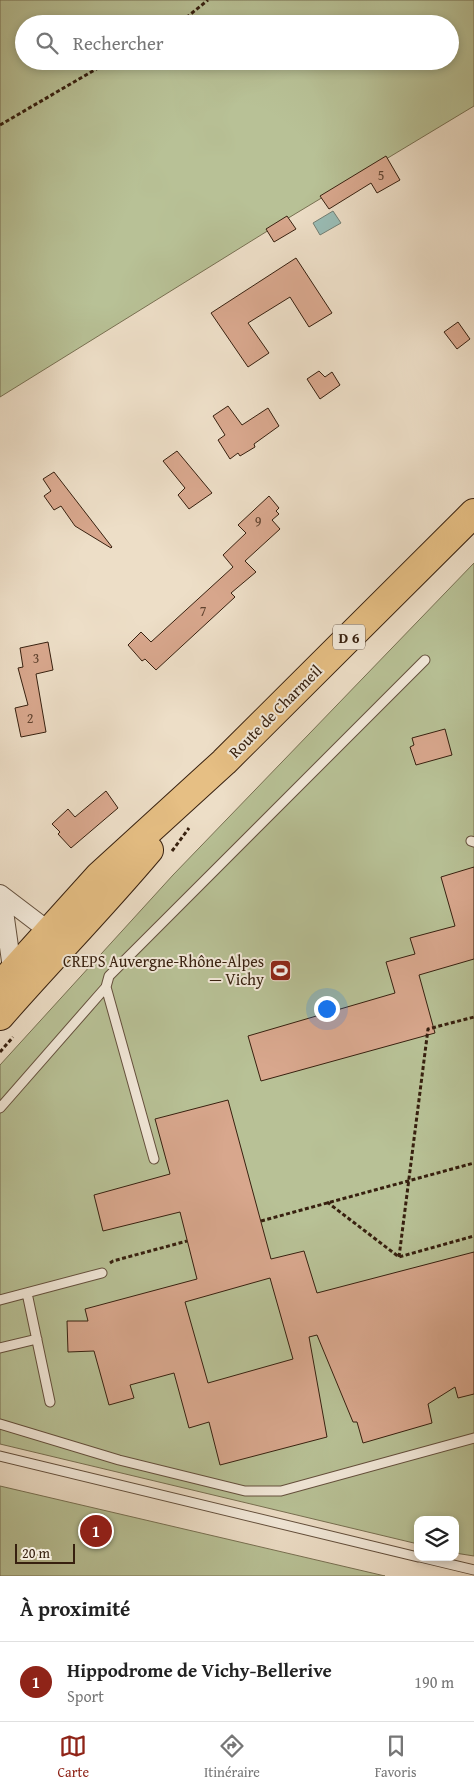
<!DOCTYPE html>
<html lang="fr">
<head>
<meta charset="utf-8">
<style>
	:root { --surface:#fff; --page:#f6f6f6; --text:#222; --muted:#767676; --line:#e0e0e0; --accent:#8f2418 }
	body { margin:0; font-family:"Gentium Book Plus",serif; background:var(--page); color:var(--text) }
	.controls { position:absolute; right:15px; bottom:15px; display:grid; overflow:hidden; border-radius:10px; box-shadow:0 2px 8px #0003 }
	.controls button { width:45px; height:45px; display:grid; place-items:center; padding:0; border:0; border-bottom:1px solid var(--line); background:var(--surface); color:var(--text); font:25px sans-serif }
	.scale { position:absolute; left:15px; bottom:12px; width:60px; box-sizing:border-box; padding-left:5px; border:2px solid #37200f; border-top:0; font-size:14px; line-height:18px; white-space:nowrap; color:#37200f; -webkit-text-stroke:4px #f3eadb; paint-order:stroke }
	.you { position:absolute; left:326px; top:1008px; width:18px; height:18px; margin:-12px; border:4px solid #fff; border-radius:50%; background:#1a73e8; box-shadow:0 0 0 8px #1a73e833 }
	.badge { display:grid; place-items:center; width:32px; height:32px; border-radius:50%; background:var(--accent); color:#fff; font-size:16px; font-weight:700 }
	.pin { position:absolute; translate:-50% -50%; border:2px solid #fff; box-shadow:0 1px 5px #0006 }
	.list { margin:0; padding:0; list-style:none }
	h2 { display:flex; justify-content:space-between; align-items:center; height:65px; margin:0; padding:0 20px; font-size:21px }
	h2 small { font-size:16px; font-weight:400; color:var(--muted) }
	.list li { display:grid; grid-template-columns:32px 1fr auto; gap:15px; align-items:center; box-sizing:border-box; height:80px; padding:0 20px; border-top:1px solid var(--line) }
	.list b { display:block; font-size:19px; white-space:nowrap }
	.list p { margin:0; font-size:16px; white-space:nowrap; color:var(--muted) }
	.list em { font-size:16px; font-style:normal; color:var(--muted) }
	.icon { flex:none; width:28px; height:28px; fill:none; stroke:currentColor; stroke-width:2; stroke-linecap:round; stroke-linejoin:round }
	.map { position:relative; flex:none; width:474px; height:1576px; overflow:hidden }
	.search { position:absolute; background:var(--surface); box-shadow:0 2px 8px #0003; left:15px; right:15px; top:15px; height:55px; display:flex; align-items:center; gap:12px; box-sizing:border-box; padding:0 18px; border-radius:28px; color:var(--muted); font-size:19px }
	.sheet { height:145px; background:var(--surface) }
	nav { display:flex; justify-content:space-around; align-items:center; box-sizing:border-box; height:70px; border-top:1px solid var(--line); background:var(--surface); font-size:14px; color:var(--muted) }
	nav a { display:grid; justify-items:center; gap:2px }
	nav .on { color:var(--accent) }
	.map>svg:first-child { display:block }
	.green { fill:#b8c196; stroke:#787052; fill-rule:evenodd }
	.water { fill:#99bcb5; stroke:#727e73 }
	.building { fill:#d8a78d; stroke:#37200f; fill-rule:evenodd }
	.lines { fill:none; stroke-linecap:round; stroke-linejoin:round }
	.lane-casing { stroke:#64503d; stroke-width:11 }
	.street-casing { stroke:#64503d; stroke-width:20 }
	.primary-casing { stroke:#37200f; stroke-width:30 }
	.path { stroke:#37200f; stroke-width:3; stroke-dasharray:4 2.5; stroke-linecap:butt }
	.lane { stroke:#f3eadb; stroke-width:9 }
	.street { stroke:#f3eadb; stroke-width:18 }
	.primary { stroke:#e6bf84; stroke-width:28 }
	.labels { text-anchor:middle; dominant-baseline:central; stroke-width:4; stroke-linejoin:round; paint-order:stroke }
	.number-label { font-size:14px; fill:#5f422e }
	.shield { fill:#f3eadb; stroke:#6f5d4c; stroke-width:1 }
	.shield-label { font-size:15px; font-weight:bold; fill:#37200f }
	.street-label { font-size:16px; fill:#37200f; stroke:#f3eadb }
	.poi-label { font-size:16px; fill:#37200f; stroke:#f3eadb; text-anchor:end }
</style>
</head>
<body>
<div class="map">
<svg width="474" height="1576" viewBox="0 0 474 1576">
	<rect width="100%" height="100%" fill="#eddec7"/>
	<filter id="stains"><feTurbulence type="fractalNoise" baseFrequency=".004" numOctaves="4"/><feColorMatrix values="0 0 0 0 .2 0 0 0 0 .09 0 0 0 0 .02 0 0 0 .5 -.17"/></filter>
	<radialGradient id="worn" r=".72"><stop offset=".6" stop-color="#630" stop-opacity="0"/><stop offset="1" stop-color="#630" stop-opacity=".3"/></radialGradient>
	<path class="green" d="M 0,0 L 474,0 L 474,106 L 290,217 L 0,397 ZM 24,24 L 450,24 L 450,61 L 24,61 Z
		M 474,563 L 474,1556 L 455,1553 L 455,1520 L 418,1520 L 418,1544 L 0,1444 L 0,1065 L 173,875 Z
		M 0,1486 L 385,1576 L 0,1576 Z"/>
	<path class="water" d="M 333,211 L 341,223 L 320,235 L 313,223 Z"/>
	<path class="building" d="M 386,156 L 400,180 L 377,193 L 371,183 L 329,209 L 320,196 Z
		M 287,216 L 296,229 L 274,242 L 266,229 Z
		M 296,258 L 332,313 L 309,327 L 290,297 L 248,323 L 269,353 L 248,367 L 211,313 Z
		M 458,322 L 470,339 L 457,349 L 444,332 Z
		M 319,371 L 325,377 L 332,372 L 340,385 L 320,399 L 307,379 Z
		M 228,406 L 242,425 L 268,408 L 279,426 L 254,444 L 255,447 L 240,456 L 238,453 L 230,459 L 218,440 L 225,435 L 213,416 Z
		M 177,451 L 212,493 L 189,509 L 178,495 L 185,488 L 163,461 Z
		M 54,472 L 112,547 L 111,548 L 75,526 L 61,506 L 54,510 L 44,496 L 51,491 L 43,479 Z
		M 269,496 L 279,508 L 276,511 L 279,514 L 272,520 L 280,529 L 245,561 L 256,572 L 231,593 L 235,597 L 156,670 L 145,659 L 142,661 L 128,645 L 141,632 L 151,642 L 233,567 L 223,555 L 246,533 L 238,525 Z
		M 48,642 L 53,670 L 36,674 L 46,732 L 21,737 L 15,708 L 28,705 L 18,668 L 23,667 L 20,648 Z
		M 445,729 L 452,755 L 416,765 L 410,747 L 414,745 L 412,738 Z
		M 106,791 L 118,808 L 71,848 L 58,834 L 60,832 L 52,824 L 68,809 L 75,817 Z
		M 474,867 L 474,959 L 419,975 L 435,1033 L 261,1081 L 248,1036 L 395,993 L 386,962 L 415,954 L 410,938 L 455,926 L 441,877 Z
		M 228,1100 L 271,1259 L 304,1251 L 317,1293 L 474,1252 L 474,1394 L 458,1398 L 455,1387 L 428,1404 L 432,1423 L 363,1443 L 357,1422 L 353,1422 L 317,1335 L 309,1337 L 327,1437 L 220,1465 L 209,1422 L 189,1428 L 174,1373 L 130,1385 L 134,1398 L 109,1405 L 94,1351 L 68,1352 L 67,1321 L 88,1321 L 85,1309 L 197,1279 L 180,1212 L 103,1231 L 94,1195 L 170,1174 L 155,1119 ZM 270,1278 L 293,1359 L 208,1383 L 185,1302 Z"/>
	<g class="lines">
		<defs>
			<path id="lane" d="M 471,841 L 474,842
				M 0,1108 L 106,987
				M 154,1159 L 106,987 L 109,976 L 425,660
				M 27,1293 L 50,1402
				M 0,1300 L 102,1273
				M 0,1348 L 37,1339
				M 0,1424 L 119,1460 L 245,1491 L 281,1491 L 474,1438
				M 0,1456 L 418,1557
				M 420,1557 L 474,1570"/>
			<path id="street" d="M 0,894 L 50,932 L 47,941
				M 2,897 L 11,961 L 17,966 L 25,963"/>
			<path id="primary" d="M 0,986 L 99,876 L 224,762 L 474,513
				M 0,1016 C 49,960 101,907 149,850"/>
		</defs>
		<use href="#lane" class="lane-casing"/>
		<use href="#street" class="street-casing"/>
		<use href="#primary" class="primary-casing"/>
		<path class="path" d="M 175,24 L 187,17 L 208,0
			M 0,125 L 110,61
			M 172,851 L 189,828
			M 0,1052 L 13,1037
			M 327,1202 L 399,1257 L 474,1236
			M 261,1221 L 474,1163
			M 399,1257 L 428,1029 L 474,1017
			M 110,1263 L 113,1261 L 187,1241"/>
		<use href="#lane" class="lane"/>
		<use href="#street" class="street"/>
		<use href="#primary" class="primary"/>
	</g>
	<defs>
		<symbol id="stadium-square" viewBox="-11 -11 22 22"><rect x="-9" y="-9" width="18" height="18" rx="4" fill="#8f2418" stroke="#f3eadb"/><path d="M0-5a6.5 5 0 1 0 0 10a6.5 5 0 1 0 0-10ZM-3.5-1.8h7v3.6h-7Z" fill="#fff"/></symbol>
	</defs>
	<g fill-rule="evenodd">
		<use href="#stadium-square" x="268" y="958" width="25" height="25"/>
	</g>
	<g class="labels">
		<g class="number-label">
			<text x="381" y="175">5</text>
			<text x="258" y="521">9</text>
			<text x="203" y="611">7</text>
			<text x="36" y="658">3</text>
			<text x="30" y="718">2</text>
		</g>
		<rect class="shield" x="333" y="624.5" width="32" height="25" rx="4"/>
		<g class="shield-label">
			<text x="349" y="637">D 6</text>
		</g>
		<g class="street-label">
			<text transform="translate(275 711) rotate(-45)">Route de Charmeil</text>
		</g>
		<g class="poi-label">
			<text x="264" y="961">CREPS Auvergne-Rhône-Alpes<tspan x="264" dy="18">— Vichy</tspan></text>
		</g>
	</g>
	<rect width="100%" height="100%" filter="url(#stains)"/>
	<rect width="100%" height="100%" fill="url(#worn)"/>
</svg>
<div class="controls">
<button><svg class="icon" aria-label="layers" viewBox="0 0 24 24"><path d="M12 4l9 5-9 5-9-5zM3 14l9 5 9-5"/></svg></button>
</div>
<div class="scale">20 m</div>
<div class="you"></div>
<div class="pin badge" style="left:96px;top:1531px">1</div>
<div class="search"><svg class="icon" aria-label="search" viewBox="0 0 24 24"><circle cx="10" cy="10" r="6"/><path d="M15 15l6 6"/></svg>Rechercher</div>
</div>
<section class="sheet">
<h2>À proximité<small></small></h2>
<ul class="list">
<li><span class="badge">1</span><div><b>Hippodrome de Vichy-Bellerive</b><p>Sport</p></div><em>190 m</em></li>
</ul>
</section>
<nav>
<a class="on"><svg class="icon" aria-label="map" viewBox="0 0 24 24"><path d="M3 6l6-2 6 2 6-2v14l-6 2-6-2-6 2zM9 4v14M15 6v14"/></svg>Carte</a>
<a><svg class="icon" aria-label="directions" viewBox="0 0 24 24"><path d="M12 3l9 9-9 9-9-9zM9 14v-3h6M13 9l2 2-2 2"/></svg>Itinéraire</a>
<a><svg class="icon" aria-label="saved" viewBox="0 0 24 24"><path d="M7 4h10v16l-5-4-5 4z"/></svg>Favoris</a>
</nav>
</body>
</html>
